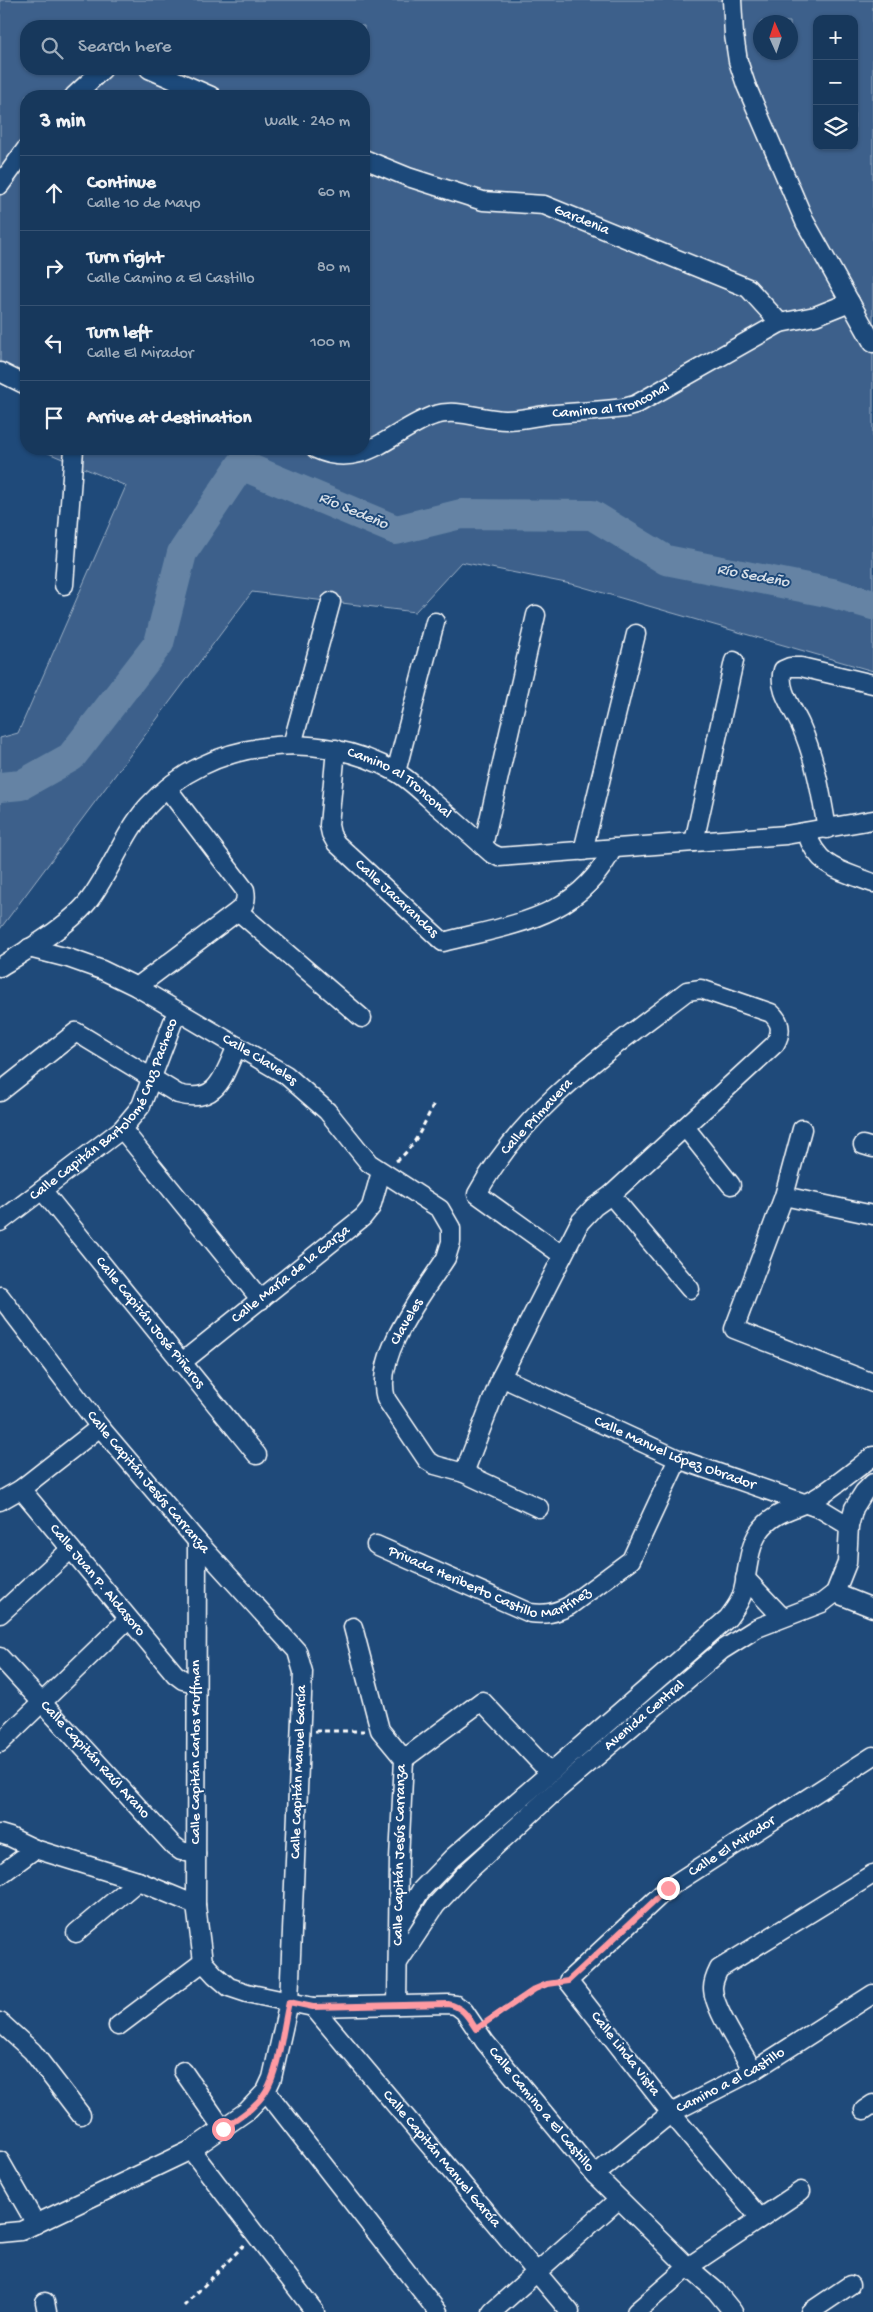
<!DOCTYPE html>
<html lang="en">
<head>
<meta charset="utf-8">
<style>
	:root { --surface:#17385c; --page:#244365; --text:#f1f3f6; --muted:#9eacbb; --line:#365272 }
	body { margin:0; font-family:"Gochi Hand",sans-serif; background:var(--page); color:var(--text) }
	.controls { position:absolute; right:15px; top:15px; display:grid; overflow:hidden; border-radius:10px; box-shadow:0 1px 4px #0004 }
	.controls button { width:45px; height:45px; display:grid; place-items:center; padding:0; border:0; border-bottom:1px solid var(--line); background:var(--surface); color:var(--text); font:25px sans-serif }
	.compass { position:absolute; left:753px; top:15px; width:45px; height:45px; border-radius:50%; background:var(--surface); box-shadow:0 1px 4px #0004; rotate:357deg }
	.stop { position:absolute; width:15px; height:15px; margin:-11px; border:4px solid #ff9aa2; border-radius:50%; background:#fff }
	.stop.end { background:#ff9aa2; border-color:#fff; box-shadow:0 1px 5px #0008 }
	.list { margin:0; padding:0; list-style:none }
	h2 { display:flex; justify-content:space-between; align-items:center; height:65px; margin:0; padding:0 20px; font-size:21px }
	h2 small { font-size:16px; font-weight:400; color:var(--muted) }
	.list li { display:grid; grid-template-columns:32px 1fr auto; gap:15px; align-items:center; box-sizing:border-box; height:75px; padding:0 20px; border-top:1px solid var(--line) }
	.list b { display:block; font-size:19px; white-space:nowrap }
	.list p { margin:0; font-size:16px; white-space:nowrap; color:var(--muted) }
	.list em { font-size:16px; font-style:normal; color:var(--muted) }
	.icon { flex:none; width:28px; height:28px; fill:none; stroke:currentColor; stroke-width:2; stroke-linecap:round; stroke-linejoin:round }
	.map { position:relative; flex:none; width:873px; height:2312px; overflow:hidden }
	.search { position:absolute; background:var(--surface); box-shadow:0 1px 4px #0004; left:20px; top:20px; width:350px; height:55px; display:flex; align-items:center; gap:12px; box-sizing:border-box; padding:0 18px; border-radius:20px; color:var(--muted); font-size:19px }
	.panel { position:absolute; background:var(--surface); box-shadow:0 1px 4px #0004; left:20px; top:90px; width:350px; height:365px; border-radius:20px }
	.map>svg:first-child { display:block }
	.green { fill:#3c618b; stroke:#9eb0c5; fill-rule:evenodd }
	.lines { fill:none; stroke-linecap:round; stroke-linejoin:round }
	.river { stroke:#6583a4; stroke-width:30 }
	.minor-casing { stroke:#fff; stroke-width:21 }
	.path { stroke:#fff; stroke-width:3; stroke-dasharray:5 4; stroke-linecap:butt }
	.minor { stroke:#1f4a7a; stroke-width:18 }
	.route { stroke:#ff9aa2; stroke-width:6 }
	.labels { text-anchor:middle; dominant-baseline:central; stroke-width:4; stroke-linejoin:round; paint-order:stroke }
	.street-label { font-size:15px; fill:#fff; stroke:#1f4a7a }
	.water-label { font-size:16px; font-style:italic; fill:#d8e0e8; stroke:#1f4a7a }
</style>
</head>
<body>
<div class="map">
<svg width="873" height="2312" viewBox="0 0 873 2312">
	<rect width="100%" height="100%" fill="#1f4a7a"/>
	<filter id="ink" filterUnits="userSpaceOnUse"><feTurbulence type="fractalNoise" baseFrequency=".02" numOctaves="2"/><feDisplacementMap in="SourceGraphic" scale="10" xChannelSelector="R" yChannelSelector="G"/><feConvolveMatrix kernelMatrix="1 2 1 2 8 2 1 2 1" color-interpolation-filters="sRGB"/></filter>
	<g filter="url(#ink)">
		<path class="green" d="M 0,0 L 873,0 L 873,671 L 576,585 L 461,562 L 415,612 L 252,592 L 0,929 L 0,738 L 18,733 L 126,486 L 39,449 L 364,449 L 364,96 L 26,96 L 26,379 L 0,374 ZM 817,19 L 854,19 L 854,146 L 817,146 ZM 760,22 L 790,22 L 790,52 L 760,52 ZM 26,26 L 364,26 L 364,69 L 26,69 Z"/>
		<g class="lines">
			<path class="river" d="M 0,787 L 21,785 L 71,757 L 159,643 L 182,553 L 241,465 L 396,530 L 461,514 L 592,515 L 666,560 L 832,593 L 873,605"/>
			<defs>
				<g id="minor">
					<path d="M 732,0 L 734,35 L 738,61 L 746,85 L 805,222 L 873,343"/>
					<path d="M 149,69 L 211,96"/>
					<path d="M 74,96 L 103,69"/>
					<path id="s1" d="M 364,159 L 408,177 L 483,201 L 544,205 L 748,288 L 780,323"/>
					<path d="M 0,185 L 26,149"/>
					<path d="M 0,372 L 26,385"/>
					<path id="s2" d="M 316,449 C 364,472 394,428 435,415 C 458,408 482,420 506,420 C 523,420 539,415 555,414 C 578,412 601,411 624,408 L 635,405 L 780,323 L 815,316 L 850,302"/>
					<path d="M 64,585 L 74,449"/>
					<path d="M 292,745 L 331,602"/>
					<path id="s3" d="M 336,749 L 329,825 L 331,834 L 336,843 L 443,942 C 513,924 578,919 613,848"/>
					<path d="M 396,772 L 435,622"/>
					<path d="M 827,829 C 821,793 815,757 800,724 C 792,707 777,688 783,670 L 790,667 L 801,667 L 873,684"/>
					<path d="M 806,832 C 819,869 840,870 873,883"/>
					<path d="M 694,842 L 734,661"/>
					<path d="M 483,846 L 536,615"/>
					<path d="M 583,851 L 636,634"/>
					<path d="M 238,911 L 362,1018"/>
					<path id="s4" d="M 29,948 L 68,958 L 102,970 L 137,987 L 286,1075 L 327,1111 L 369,1163 L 440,1209 L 451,1228 L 451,1242 L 446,1258 C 423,1294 373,1355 386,1399 L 427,1460 L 435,1465 L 464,1473 L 539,1508"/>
					<path id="s5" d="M 0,967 C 27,950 72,924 90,899 C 112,869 124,833 148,806 C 209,738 318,728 396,772 C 410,780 422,792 434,803 C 453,819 472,836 491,853 L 499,857 L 786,835 L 873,820"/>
					<path d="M 137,987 L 238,911 C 245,905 247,900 245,890 L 167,788"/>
					<path d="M 0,1092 L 76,1032 L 178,1094 C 218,1105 223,1076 237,1046"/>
					<path d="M 685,1127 L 731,1185"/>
					<path d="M 122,1129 L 261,1300"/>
					<path d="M 802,1129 L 784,1196 L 734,1329 L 873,1383"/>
					<path d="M 863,1145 L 873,1148"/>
					<path id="s6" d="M 42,1190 L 257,1455"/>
					<path d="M 611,1195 L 690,1289"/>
					<path d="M 784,1196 L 873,1215"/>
					<path id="s7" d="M 0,1222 L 122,1129 L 141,1106 L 177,1011"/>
					<path id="s8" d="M 0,1296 L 100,1427 L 197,1541 L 297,1651 L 303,1672 L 289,2002 L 272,2078 L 266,2091 L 247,2111 L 191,2150 L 21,2231 L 0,2233"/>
					<path id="s9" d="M 181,1363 L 363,1217 L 371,1207 L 381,1172"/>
					<path id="s10" d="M 501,1377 L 678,1459 L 821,1509 L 849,1526"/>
					<path d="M 464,1473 L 501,1377 L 580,1222 L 594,1207 L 611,1195 L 775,1044 C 782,1032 782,1023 771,1013 L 701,989 L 687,991 C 609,1051 525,1106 477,1194 L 562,1255"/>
					<path id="s11" d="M 21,1489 L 175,1674 L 183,1680 L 195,1683"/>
					<path d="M 0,1501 L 21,1489 L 100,1427"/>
					<path d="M 197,1541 L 196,1905 L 203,1962"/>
					<path id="s12" d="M 376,1545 L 530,1613 C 546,1615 555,1613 569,1606 L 631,1560 L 678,1459"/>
					<path d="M 745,1578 L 782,1617"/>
					<path d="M 835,1593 L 873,1608"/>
					<path d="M 0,1614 L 71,1549"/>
					<path d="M 353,1627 L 380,1730 L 404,1759 L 399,1859 L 397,2005"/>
					<path id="s13" d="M 0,1657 L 173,1845 L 181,1851 L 196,1854"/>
					<path d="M 0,1743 L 128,1619"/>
					<path d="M 404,1759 L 482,1701 L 549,1772"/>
					<path d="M 0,1834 L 10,1837 L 35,1849 L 138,1881 L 196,1905"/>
					<path d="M 0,1875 L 35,1849"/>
					<path d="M 399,1926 L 421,1890 L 452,1858 L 728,1618 C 733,1611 739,1604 742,1595 C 748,1575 747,1550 759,1532 C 776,1508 799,1510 821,1495 C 839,1483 856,1469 873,1456"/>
					<path d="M 76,1933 L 138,1881"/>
					<path id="s14" d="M 399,1961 L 436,1905 L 463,1876 L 549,1797 L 722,1650 L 757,1628 L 822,1603 L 835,1593 L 847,1563 L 849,1526 L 854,1508 L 864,1492 L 873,1483"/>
					<path id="s15" d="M 203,1962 L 215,1975 L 229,1987 L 247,1993 L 313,2007 L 448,2004 L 456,2005 L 464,2011 L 485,2042 L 595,2175 L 688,2267 L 716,2291 L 733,2312"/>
					<path id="s16" d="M 313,2007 L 570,2312"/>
					<path d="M 0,2022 L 32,2051 L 81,2115"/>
					<path d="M 118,2026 L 203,1962"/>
					<path d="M 183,2071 L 223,2129"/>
					<path d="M 753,2071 C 743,2052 713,2008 713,1988 C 713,1981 716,1975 719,1969 L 873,1874"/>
					<path d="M 266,2091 L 438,2312"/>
					<path d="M 864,2110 L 873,2104"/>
					<path d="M 191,2150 L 315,2312"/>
					<path d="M 0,2161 L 36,2224"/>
					<path id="s17" d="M 595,2175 L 671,2113 L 753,2071 L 873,1994"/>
					<path id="s18" d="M 760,2218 L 671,2113 L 568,1981 L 668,1888 L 873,1756"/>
					<path d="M 45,2302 L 47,2312"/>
					<path d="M 492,2312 L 619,2199"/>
					<path d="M 636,2312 L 688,2267 L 801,2191"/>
					<path d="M 810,2312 L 850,2285"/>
				</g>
			</defs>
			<use href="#minor" class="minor-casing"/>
			<path class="path" d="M 396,1161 C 415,1148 424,1123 434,1104
				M 315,1731 L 364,1731
				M 489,2020 L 535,1989 L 552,1983
				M 184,2306 L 244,2245"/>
			<use href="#minor" class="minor"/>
		</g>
	</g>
	<g class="lines" filter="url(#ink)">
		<path class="route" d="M 223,2129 C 238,2118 256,2108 266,2091 C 279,2070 283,2027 289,2002 L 313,2007 L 448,2004 C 463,2007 468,2017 476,2029 L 535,1989 L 547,1984 L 568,1981 L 668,1888"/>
	</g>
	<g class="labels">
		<g class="street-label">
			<text stroke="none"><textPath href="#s1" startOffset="228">Gardenia</textPath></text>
			<text stroke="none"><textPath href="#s2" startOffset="309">Camino al Tronconal</textPath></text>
			<text stroke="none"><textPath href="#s5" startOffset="501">Camino al Tronconal</textPath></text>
			<text stroke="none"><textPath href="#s3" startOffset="178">Calle Jacarandas</textPath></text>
			<text stroke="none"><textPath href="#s4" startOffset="258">Calle Claveles</textPath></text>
			<text stroke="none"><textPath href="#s7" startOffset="158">Calle Capitán Bartolomé Cruz Pacheco</textPath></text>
			<text transform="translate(537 1117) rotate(-47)">Calle Primavera</text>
			<text stroke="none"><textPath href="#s9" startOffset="141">Calle María de la Garza</textPath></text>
			<text transform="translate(407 1322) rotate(-60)">Claveles</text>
			<text stroke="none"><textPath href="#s6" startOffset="171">Calle Capitán José Piñeros</textPath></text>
			<text stroke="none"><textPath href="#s10" startOffset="190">Calle Manuel López Obrador</textPath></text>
			<text stroke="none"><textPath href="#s8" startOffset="238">Calle Capitán Jesús Carranza</textPath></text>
			<text stroke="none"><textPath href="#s12" startOffset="124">Privada Heriberto Castillo Martínez</textPath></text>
			<text stroke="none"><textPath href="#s11" startOffset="119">Calle Juan P. Aldasoro</textPath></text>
			<text stroke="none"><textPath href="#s14" startOffset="349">Avenida Central</textPath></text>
			<text transform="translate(196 1752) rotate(-90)">Calle Capitán Carlos Kruffman</text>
			<text stroke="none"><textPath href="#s13" startOffset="140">Calle Capitán Raúl Arano</textPath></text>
			<text transform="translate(299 1772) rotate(-88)">Calle Capitán Manuel García</text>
			<text stroke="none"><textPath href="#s18" startOffset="518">Calle El Mirador</textPath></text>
			<text transform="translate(400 1855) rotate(-89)">Calle Capitán Jesús Carranza</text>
			<text transform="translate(625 2054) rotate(52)">Calle Linda Vista</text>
			<text stroke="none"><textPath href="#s17" startOffset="166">Camino a el Castillo</textPath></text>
			<text stroke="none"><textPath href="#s15" startOffset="401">Calle Camino a El Castillo</textPath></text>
			<text stroke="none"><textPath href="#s16" startOffset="199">Calle Capitán Manuel García</textPath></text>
		</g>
		<g class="water-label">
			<text transform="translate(353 512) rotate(23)">Río Sedeño</text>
			<text transform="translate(753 577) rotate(11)">Río Sedeño</text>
		</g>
	</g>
</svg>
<div class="controls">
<button>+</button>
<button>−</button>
<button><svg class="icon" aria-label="layers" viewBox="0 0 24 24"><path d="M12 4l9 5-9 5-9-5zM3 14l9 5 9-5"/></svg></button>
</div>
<svg class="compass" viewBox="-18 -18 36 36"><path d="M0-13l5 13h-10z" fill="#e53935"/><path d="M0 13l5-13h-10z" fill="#9eacbb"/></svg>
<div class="stop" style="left:223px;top:2129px"></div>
<div class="stop end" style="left:668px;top:1888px"></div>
<div class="search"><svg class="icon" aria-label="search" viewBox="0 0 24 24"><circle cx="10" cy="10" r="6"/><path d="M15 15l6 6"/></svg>Search here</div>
<section class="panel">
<h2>3 min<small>Walk · 240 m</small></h2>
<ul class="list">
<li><svg class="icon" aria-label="ahead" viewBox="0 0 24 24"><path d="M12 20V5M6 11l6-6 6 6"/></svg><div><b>Continue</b><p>Calle 10 de Mayo</p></div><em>60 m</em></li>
<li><svg class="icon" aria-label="right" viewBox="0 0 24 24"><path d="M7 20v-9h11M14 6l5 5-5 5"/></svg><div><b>Turn right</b><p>Calle Camino a El Castillo</p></div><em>80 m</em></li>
<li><svg class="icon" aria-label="left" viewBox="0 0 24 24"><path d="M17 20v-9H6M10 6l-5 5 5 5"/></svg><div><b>Turn left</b><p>Calle El Mirador</p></div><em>100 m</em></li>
<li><svg class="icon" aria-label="arrive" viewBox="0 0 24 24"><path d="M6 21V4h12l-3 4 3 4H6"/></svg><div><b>Arrive at destination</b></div></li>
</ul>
</section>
</div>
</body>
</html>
